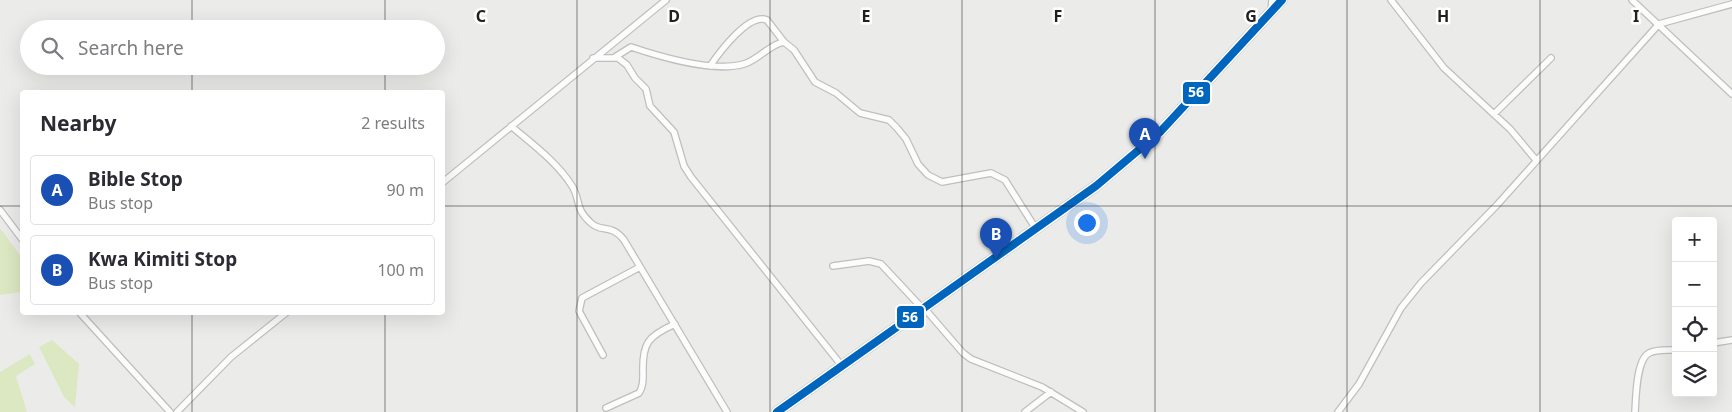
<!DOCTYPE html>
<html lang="en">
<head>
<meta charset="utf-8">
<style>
	:root { --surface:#fff; --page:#f7f7f7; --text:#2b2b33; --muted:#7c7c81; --line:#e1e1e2; --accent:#686867 }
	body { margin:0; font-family:"Noto Sans",sans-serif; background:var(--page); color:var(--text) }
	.controls { position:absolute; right:15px; bottom:15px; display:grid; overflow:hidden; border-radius:5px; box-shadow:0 5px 20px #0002 }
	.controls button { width:45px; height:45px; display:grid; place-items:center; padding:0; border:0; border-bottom:1px solid var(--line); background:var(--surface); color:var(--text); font:25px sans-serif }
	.you { position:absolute; left:1086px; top:222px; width:18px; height:18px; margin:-12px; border:4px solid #fff; border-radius:50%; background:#1a73e8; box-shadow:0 0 0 8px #1a73e833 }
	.badge { display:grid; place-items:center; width:32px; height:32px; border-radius:50%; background:var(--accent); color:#fff; font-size:16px; font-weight:700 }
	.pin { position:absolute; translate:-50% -41px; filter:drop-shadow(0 1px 2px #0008) }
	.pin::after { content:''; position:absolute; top:26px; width:18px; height:15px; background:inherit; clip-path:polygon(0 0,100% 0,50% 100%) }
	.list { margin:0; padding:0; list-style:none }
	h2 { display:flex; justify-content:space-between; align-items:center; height:65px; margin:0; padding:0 20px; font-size:21px }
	h2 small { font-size:16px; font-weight:400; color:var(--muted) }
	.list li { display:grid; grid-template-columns:32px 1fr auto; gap:15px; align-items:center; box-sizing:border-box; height:70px; margin:0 10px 10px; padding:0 10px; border:1px solid var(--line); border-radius:5px }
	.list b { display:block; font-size:19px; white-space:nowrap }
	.list p { margin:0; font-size:16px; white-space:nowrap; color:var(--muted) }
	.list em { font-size:16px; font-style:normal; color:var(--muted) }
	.icon { flex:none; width:28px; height:28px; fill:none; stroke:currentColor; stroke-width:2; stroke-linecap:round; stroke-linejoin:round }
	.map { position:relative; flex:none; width:1732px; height:412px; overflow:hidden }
	.search { position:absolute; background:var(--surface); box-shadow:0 5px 20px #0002; left:20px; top:20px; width:425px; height:55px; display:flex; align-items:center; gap:12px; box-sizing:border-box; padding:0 18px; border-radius:28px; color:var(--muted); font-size:19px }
	.panel { position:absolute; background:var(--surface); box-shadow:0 5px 20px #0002; left:20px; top:90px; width:425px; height:225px; border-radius:5px }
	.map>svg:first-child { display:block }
	.green { fill:#dce8c2 }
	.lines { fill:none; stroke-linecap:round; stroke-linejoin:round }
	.street-casing { stroke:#bfbfbe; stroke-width:8 }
	.highway-casing { stroke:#c7c7c7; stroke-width:12 }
	.street { stroke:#fcfcfc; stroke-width:5.5 }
	.highway { stroke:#e0e4d6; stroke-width:10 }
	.bus-1-casing { stroke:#fff; stroke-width:11 }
	.bus-1 { stroke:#0065bd; stroke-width:8 }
	.grid { fill:none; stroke:#212120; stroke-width:1; stroke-opacity:0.55 }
	.grid-label { font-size:16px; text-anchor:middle; font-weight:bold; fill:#212120; stroke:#fff; stroke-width:5; stroke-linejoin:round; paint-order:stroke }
	.line-badge { stroke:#fff; stroke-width:2 }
	.badge-label { font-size:14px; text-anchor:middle; font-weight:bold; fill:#fff }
</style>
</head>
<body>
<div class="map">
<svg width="1732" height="412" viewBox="0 0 1732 412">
	<rect width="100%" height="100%" fill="#ebecea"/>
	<path class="green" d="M 0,228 L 22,258 L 22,292 L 0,295 Z
		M 52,340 L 79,364 L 75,407 L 64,397 L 39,347 Z
		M 30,354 L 35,364 L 16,376 L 27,412 L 0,412 L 0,372 Z"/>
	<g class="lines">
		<defs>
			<path id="street" d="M 1391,0 L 1444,68 L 1510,129 L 1536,160
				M 1632,0 L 1732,94
				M 1271,11 L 1272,0
				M 615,57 L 631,47 C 661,57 713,73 744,64 C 758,60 770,44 784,42 L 794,50 L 815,82 L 836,93 L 860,113 L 889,120 L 897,128 L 906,139 L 918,164 L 928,175 L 942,182 L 991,173 L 1005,180 L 1036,229
				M 593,58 L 618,58 L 627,65 L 635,78 L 646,89 L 650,106 L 674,132 L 684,166 L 691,177 L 842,366
				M 710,66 C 719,53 749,12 767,20 L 784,42
				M 1494,114 L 1551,58
				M 511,126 C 532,144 557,162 572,186 C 581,200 574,208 591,223 C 601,233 611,223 624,240 L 727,412
				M 442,183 L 666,0
				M 0,210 L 22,239
				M 833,266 L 869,261 L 881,264 L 923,309
				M 925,309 L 963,353 L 971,359 L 1042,387 L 1083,412
				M 79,312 L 170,412
				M 1713,343 L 1732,340
				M 603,355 L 579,311 L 582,298 L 640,267
				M 606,408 L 639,393 C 643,387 643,381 643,373 C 642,343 648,336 675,324
				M 177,412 L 231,357 L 287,312
				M 1025,412 L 1051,392
				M 1338,412 L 1359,384 L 1401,308 L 1421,283 L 1497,205 L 1659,24 L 1732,4
				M 1635,412 C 1636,398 1636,360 1649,353 C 1656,349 1668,350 1676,350"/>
			<path id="highway" d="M 777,412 L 1096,186 L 1160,132 L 1282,0"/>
		</defs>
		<use href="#street" class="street-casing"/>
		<use href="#highway" class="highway-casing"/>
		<use href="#street" class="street"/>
		<use href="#highway" class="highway"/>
		<defs>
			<path id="bus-1" d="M 777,412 L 1096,186 L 1160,132 L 1282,0"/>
		</defs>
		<use href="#bus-1" class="bus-1-casing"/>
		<use href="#bus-1" class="bus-1"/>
	</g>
	<path class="grid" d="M 192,0 L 192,29M 385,0 L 385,29M 577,0 L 577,412M 770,0 L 770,412M 962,0 L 962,412M 1155,0 L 1155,412M 1347,0 L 1347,412M 1540,0 L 1540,412M 192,66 L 192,92M 385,66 L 385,92M 0,206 L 22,206M 442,206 L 1732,206M 192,312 L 192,412M 385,312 L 385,412"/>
	<g class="grid-label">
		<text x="481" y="22">C</text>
		<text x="674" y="22">D</text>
		<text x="866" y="22">E</text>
		<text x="1058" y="22">F</text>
		<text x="1251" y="22">G</text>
		<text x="1443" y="22">H</text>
		<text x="1636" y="22">I</text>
	</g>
	<g class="line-badge">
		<rect x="1182" y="81" width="29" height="24" rx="5" fill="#0065bd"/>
		<rect x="896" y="305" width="29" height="24" rx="5" fill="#0065bd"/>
	</g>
	<g class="badge-label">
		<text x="1196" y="97">56</text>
		<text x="910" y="322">56</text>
	</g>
</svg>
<div class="controls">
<button>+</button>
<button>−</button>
<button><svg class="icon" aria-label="locate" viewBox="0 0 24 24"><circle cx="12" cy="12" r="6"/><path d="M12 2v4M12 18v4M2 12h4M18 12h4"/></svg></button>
<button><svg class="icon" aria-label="layers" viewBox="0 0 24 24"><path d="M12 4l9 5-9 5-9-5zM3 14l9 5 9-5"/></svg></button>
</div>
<div class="you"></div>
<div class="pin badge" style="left:1145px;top:159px;background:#1a4fb4">A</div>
<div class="pin badge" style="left:996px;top:259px;background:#1a4fb4">B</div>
<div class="search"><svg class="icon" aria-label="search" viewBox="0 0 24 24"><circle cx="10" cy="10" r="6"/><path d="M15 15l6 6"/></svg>Search here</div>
<section class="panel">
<h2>Nearby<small>2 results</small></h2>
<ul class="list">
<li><span class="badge" style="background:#1a4fb4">A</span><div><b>Bible Stop</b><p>Bus stop</p></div><em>90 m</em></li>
<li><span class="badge" style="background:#1a4fb4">B</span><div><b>Kwa Kimiti Stop</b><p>Bus stop</p></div><em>100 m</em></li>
</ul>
</section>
</div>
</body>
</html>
